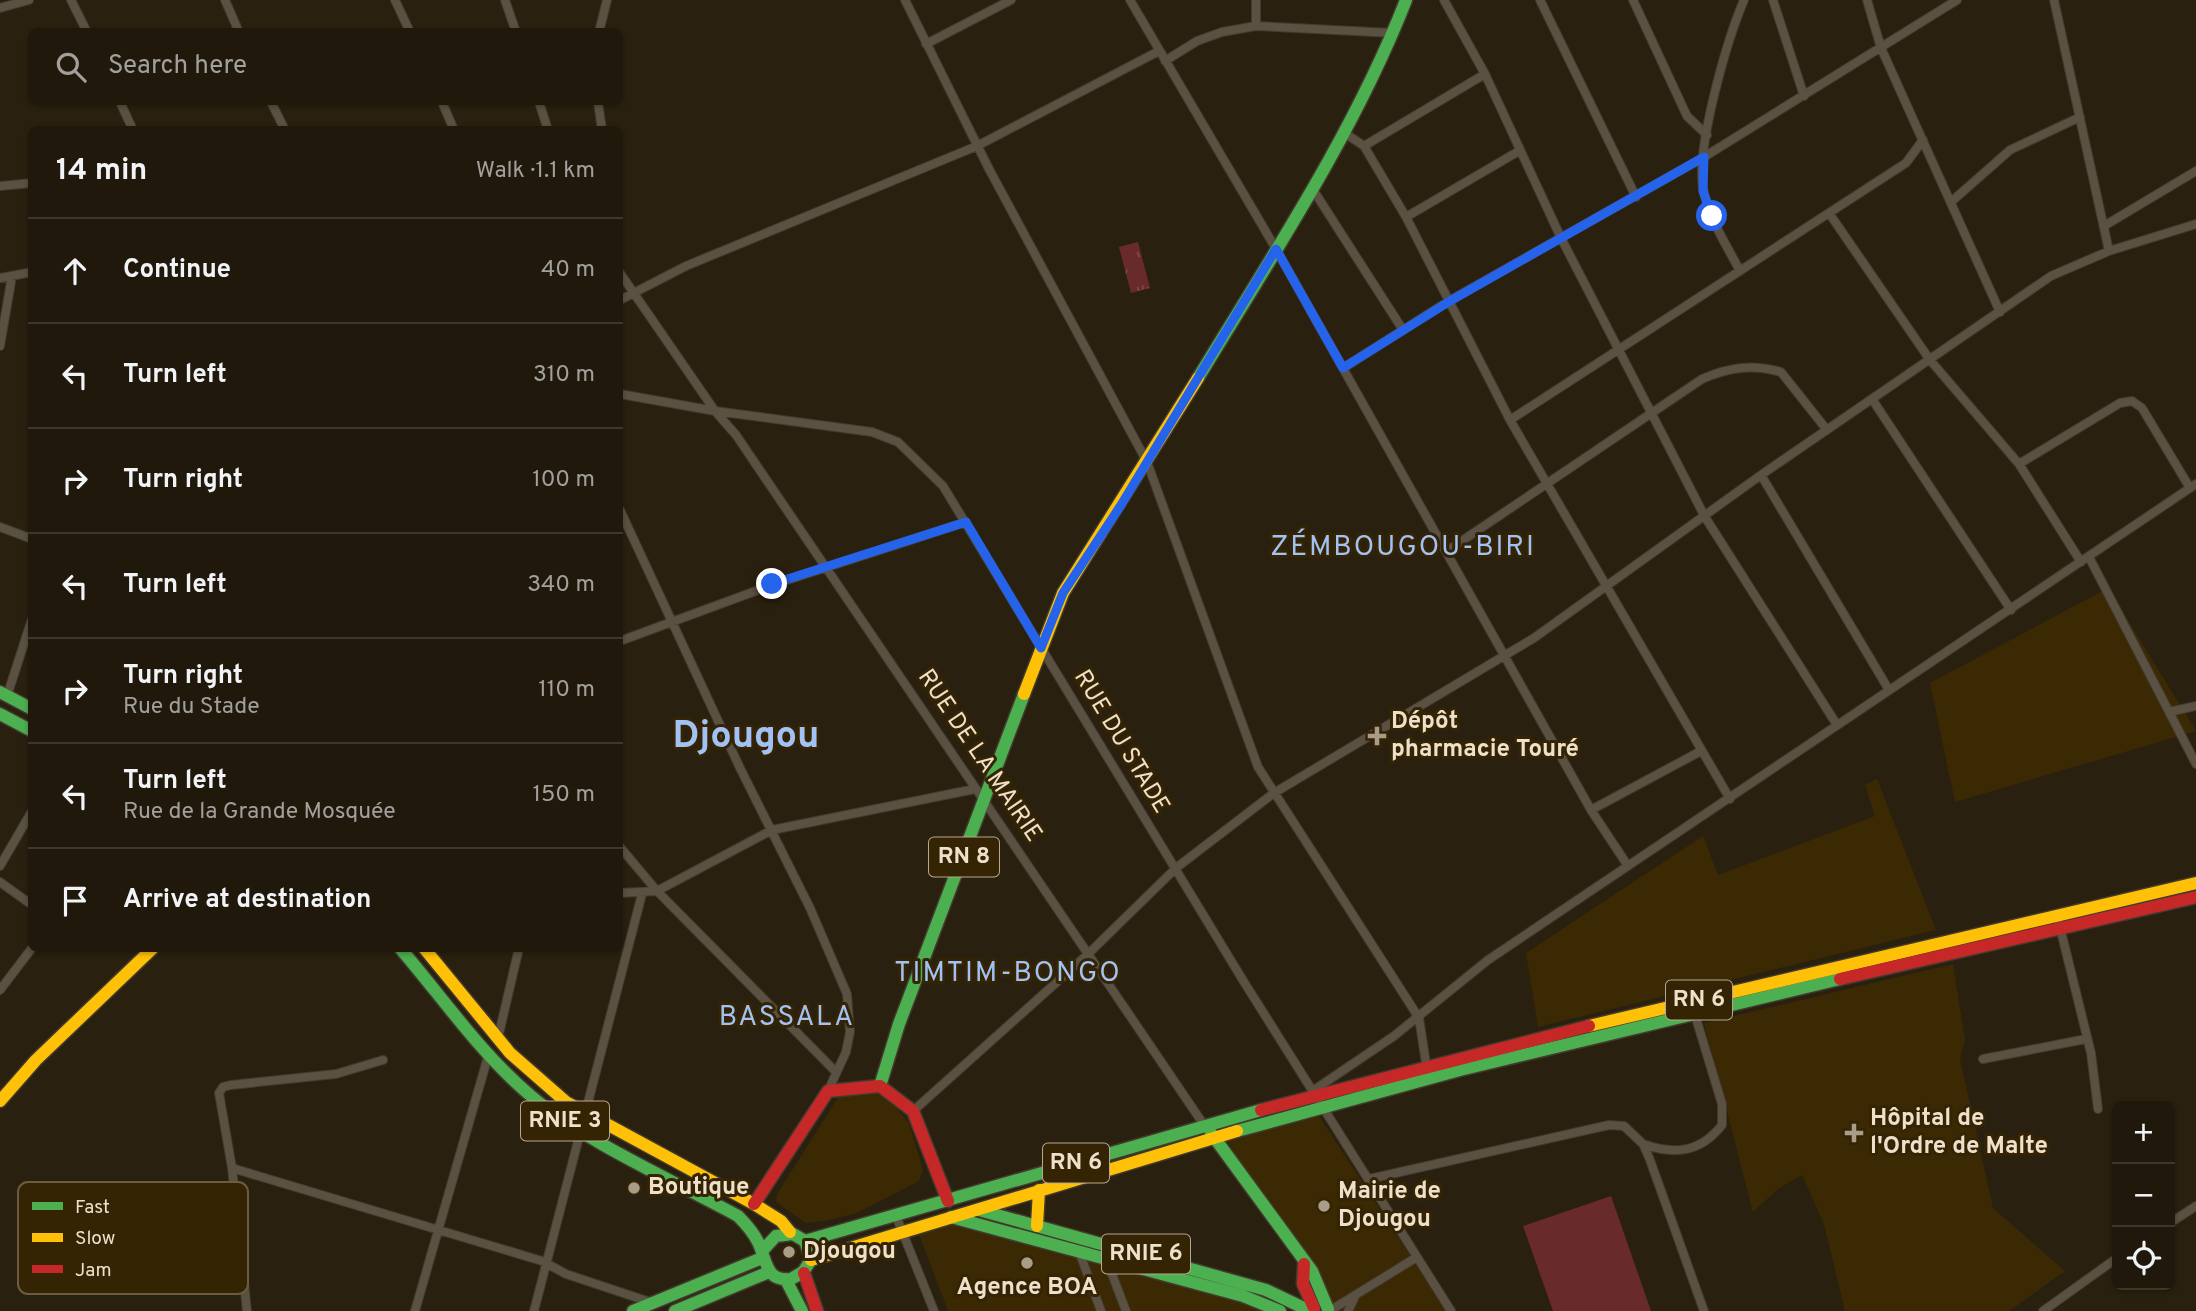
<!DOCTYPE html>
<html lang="en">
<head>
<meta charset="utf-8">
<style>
	:root { --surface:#20180b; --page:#282114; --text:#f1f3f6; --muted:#a2a09d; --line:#3d372c }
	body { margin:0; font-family:Overpass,sans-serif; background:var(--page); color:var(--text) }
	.controls { position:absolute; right:21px; bottom:21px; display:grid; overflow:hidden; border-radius:10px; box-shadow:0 2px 5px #0004 }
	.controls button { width:63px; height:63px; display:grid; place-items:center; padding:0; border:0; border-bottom:2px solid var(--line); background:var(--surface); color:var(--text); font:35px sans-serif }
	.stop { position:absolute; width:21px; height:21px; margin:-16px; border:5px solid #2563eb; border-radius:50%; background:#fff }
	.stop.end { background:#2563eb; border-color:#fff; box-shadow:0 2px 7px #0008 }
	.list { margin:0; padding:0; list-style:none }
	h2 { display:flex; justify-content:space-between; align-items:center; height:91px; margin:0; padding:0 28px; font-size:30px }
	h2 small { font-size:23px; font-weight:400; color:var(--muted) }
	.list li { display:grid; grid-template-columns:46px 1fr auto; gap:21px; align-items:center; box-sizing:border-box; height:105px; padding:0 28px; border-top:2px solid var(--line) }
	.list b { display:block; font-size:26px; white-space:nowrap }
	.list p { margin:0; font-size:23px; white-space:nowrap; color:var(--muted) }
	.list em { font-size:23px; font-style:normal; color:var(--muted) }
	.icon { flex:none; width:38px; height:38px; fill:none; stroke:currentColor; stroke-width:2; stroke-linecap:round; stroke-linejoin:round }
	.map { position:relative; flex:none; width:2196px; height:1311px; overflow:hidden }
	.search { position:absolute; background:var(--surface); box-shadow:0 2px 5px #0004; left:28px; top:28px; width:595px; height:77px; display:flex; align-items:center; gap:18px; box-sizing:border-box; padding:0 24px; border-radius:10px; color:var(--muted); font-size:26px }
	.panel { position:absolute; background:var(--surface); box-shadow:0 2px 5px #0004; left:28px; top:126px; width:595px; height:826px; border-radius:10px }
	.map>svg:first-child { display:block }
	.built { fill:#3b2904 }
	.grass { fill:#692a2c }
	.park { fill:url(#park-tufts) }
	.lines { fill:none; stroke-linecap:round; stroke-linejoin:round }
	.street-casing { stroke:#423a2d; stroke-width:10 }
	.fast-casing { stroke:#423a2d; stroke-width:15 }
	.slow-casing { stroke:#423a2d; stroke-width:15 }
	.jam-casing { stroke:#423a2d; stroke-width:15 }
	.street { stroke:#5a5143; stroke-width:8 }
	.fast { stroke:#4caf50; stroke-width:12 }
	.slow { stroke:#ffc107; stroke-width:12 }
	.jam { stroke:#c62828; stroke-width:12 }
	.route { stroke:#2563eb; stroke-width:9 }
	.poi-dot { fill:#a99d89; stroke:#352404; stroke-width:2.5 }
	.labels { text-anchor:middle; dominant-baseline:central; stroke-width:6; stroke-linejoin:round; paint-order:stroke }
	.shield { fill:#352404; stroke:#b6a88f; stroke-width:2 }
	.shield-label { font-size:23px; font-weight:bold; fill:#eee0ca }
	.poi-label { font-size:24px; font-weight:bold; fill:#eee0ca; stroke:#352404; text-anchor:start }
	.street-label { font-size:24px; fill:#eee0ca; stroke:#352404 }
	.quarter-label { font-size:28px; letter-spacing:2px; fill:#a2c2f5; stroke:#352404 }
	.town-label { font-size:38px; font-weight:bold; fill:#a2c2f5; stroke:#352404 }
	.key { fill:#352404; stroke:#6c5c3f; stroke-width:2 }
	.key-label { font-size:19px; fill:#eee0ca }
</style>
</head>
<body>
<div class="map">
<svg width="2196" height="1311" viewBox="0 0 2196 1311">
	<defs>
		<pattern id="park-tufts" width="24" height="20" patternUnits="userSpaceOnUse" patternTransform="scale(1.75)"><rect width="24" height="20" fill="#692a2c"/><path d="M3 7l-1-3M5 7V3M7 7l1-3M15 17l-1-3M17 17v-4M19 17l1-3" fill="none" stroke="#7f4949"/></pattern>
	</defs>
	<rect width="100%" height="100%" fill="#2a200f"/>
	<path class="built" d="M 2108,588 L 2196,731 L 1955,802 L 1930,683 Z
		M 1877,779 L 1936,930 L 1538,1027 L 1526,953 L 1703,836 L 1718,875 L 1875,816 L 1865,785 Z
		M 1953,964 L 1965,1040 L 1960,1059 L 1993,1208 L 2065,1271 L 2009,1311 L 1845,1311 L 1824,1224 L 1802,1175 L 1778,1189 L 1753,1212 L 1704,1023 Z
		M 874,1092 L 895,1106 L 909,1123 L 923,1170 L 919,1181 L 857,1213 L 829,1220 L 806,1223 L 776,1202 L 777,1194 L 841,1093 Z
		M 1317,1113 L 1446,1311 L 1333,1311 L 1228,1142 Z
		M 947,1221 L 1069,1256 L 1249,1300 L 1274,1311 L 948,1311 L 917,1229 Z"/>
	<path class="grass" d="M 1611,1196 L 1651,1311 L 1553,1311 L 1523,1226 Z"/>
	<path class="park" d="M 1138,242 L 1150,288 L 1131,293 L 1119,247 Z"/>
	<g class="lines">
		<defs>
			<path id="street" d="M 71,0 L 87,32
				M 225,0 L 239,32
				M 395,0 L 410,32
				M 505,0 L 516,32
				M 905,0 L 989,169 L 1147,462 L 1258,767 L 1419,1018 L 1427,1070
				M 1130,0 L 1276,249 L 1591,810 L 1628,866
				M 1256,0 L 1256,26
				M 1444,0 L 1485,74 L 1561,238 L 1705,517 L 1837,725
				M 1540,0 L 1636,197
				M 1633,0 L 1687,116 L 1707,135
				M 1773,0 L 1804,96
				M 1867,0 L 1881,48 L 2000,312
				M 2054,0 L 2109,251
				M 0,8 L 29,0
				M 599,32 L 607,0
				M 926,44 L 1011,0
				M 1165,61 L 1197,41 L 1222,32 L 1256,26 L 1393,33
				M 120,102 L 133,130
				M 271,102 L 285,130
				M 442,102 L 454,130
				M 539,102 L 548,130
				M 598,102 L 602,130
				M 1343,132 L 1364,146 L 1406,217 L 1510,420 L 1730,799
				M 1364,146 L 1485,74
				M 0,186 L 32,183
				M 1312,188 L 1403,330
				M 1951,202 L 2010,150 L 2080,117
				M 1829,213 L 1930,360 L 2019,464 L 2081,562
				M 1406,217 L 1519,151
				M 2104,226 L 2196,171
				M 1740,271 C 1727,246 1708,217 1703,188 C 1696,147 1727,40 1744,0
				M 620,273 L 715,411 L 736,435 L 1204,1125
				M 0,278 L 32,272
				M 620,300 L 686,266 L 977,146 L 1159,51
				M 0,346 L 12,276
				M 1343,368 L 1449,301 L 1704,157 L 1957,0
				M 620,394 L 715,411 L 872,432 L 898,442 L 943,486 L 1244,982 L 1451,1311
				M 1872,399 L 2011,610
				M 1510,420 L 1906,163 L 1923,140
				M 2019,464 L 2120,403 L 2132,401 L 2142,408 L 2190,488
				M 1761,475 L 1889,690
				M 620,510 L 740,768 L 810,908 L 847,994 L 850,1032 L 846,1052 L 828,1091
				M 0,527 L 32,539
				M 1447,551 L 1702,379 C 1730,367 1752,364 1781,372 L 1827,430
				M 2089,557 L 2196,764
				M 620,641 L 772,585 L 966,522
				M 7,696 L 32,619
				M 2169,712 L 2196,706
				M 1591,810 L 1701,751
				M 620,847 L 657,891 L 836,1072
				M 0,866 L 32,811
				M 0,882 L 32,905
				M 620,893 L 657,891 L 772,830 L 975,789
				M 2057,915 L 2091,1053 L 2098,1109
				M 0,990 L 32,948
				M 498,1038 L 519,948
				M 1983,1059 L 2086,1039
				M 1314,1090 L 1394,1036 L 1488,960 L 2196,484
				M 913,1111 L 1087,955 L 1176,868 L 1274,793 L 1534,638 L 1761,475 L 2051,276 L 2109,251 L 2196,224
				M 1643,1144 C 1674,1155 1700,1153 1722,1125 L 1722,1104 L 1695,1015
				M 232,1168 L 542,1261 L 566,1274 L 653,1303
				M 1369,1179 L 1609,1125 L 1624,1126 L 1643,1144 L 1650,1160 L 1704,1311
				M 896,1216 L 934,1311
				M 2170,1223 L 2196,1206
				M 1105,1242 L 1107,1261 L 1126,1311
				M 1080,1254 L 1101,1311
				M 1331,1310 L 1417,1257
				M 247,1311 L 232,1168 L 219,1093 L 223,1087 L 231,1085 L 336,1074 L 383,1060
				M 415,1311 L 489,1053
				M 534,1311 L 642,894
				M 1348,1311 L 1354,1299
				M 2043,1311 L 2117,1258"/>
			<path id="fast" d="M 1198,378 C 1272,256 1354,133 1406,0
				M 0,692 L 32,709
				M 0,714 L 32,731
				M 400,948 C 442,997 481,1054 531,1096 C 585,1142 674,1181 738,1216 C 746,1224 753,1232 758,1242 C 767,1260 765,1282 791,1279 L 803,1272 L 811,1260 L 805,1241 L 793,1234 L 776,1236 L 763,1250
				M 880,1086 L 899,1024 L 1024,694
				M 1237,1131 L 1460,1070 L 1840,979
				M 1211,1133 L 1312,1271 L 1328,1309
				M 979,1210 L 1266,1290 L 1310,1311
				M 951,1217 L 1243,1296 L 1280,1311
				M 805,1241 L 1261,1110
				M 786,1280 L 802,1311
				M 633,1311 L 762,1258
				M 675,1311 L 769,1272"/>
			<path id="slow" d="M 1024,694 L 1063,593 L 1198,378
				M 424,948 L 510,1053 L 566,1102 L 754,1204 L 781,1221 L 790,1232
				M 1589,1026 L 2196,883
				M 0,1101 L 36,1060 L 153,948
				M 1037,1226 L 1039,1190
				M 811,1260 L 1237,1131"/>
			<path id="jam" d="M 1840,979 L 2196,897
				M 1261,1110 L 1589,1026
				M 754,1204 L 828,1091 L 880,1086 L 913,1111 L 948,1201
				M 1304,1264 L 1303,1284 L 1314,1308
				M 804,1273 L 817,1311"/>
		</defs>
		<use href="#street" class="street-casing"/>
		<use href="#fast" class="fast-casing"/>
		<use href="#slow" class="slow-casing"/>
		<use href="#jam" class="jam-casing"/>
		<use href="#street" class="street"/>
		<use href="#fast" class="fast"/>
		<use href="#slow" class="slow"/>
		<use href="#jam" class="jam"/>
	</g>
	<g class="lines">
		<path class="route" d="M 772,584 L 966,522 L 1041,648 L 1063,593 L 1121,505 L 1276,249 L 1343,368 L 1450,301 L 1704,157 L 1703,191 L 1712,216"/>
	</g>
	<g class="poi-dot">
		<path d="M1373.5 725.5h7v7h7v7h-7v7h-7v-7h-7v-7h7z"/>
		<path d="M1850.5 1122.5h7v7h7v7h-7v7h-7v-7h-7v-7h7z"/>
		<circle cx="634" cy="1188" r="7"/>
		<circle cx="1324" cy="1206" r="7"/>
		<circle cx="789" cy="1252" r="7"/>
		<circle cx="1027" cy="1263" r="7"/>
	</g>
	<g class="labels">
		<g class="shield">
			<rect x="929" y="837.5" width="70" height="39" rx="5"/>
			<rect x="1666" y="980.5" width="66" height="39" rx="5"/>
			<rect x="521" y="1101.5" width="88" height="39" rx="5"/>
			<rect x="1043" y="1143.5" width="66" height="39" rx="5"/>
			<rect x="1102" y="1234.5" width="88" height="39" rx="5"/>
		</g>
		<g class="shield-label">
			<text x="964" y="857">RN 8</text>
			<text x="1699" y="1000">RN 6</text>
			<text x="565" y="1121">RNIE 3</text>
			<text x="1076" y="1163">RN 6</text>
			<text x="1146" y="1254">RNIE 6</text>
		</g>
		<g class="poi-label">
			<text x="1391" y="722">Dépôt<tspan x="1391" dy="28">pharmacie Touré</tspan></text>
			<text x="1870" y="1119">Hôpital de<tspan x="1870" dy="28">l'Ordre de Malte</tspan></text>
			<text x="648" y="1188">Boutique</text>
			<text x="1338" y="1192">Mairie de<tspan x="1338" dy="28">Djougou</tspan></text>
			<text x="803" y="1252">Djougou</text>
			<text x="1027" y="1288" text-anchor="middle">Agence BOA</text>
		</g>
		<g class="street-label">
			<text transform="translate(1121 742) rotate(59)">RUE DU STADE</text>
			<text transform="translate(979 756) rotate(56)">RUE DE LA MAIRIE</text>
		</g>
		<g class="quarter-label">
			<text x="1403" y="548">ZÉMBOUGOU-BIRI</text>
			<text x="1008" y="974">TIMTIM-BONGO</text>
			<text x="787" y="1018">BASSALA</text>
		</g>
		<g class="town-label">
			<text x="746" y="737">Djougou</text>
		</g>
	</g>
	<rect x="18" y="1182" width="230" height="112" rx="10" class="key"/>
	<rect x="32" y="1202" width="31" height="8" fill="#4caf50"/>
	<rect x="32" y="1233" width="31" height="9" fill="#ffc107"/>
	<rect x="32" y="1265" width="31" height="8" fill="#c62828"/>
	<g class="key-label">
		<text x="75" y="1213">Fast</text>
		<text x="75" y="1244">Slow</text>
		<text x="75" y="1276">Jam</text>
	</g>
</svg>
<div class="controls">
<button>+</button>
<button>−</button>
<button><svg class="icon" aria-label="locate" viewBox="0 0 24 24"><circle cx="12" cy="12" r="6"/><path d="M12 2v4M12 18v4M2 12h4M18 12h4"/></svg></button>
</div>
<div class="stop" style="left:1712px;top:216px"></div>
<div class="stop end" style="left:772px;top:584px"></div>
<div class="search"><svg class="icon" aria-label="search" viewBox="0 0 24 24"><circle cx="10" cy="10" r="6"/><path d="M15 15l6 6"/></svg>Search here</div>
<section class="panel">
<h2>14 min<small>Walk · 1.1 km</small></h2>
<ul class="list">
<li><svg class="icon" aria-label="ahead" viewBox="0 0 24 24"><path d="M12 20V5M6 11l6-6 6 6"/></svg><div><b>Continue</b></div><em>40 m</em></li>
<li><svg class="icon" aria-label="left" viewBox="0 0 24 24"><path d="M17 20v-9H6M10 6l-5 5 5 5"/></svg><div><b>Turn left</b></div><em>310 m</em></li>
<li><svg class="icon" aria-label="right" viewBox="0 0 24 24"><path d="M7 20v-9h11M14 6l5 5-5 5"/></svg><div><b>Turn right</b></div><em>100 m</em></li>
<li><svg class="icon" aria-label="left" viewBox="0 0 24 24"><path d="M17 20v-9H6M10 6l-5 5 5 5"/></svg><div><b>Turn left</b></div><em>340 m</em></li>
<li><svg class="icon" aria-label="right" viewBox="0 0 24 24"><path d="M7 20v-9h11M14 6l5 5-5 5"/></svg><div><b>Turn right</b><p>Rue du Stade</p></div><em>110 m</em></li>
<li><svg class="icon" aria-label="left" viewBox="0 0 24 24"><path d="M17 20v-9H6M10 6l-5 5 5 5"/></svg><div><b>Turn left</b><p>Rue de la Grande Mosquée</p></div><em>150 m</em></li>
<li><svg class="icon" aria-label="arrive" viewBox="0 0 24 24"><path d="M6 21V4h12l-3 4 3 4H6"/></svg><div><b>Arrive at destination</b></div></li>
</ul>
</section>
</div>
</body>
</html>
